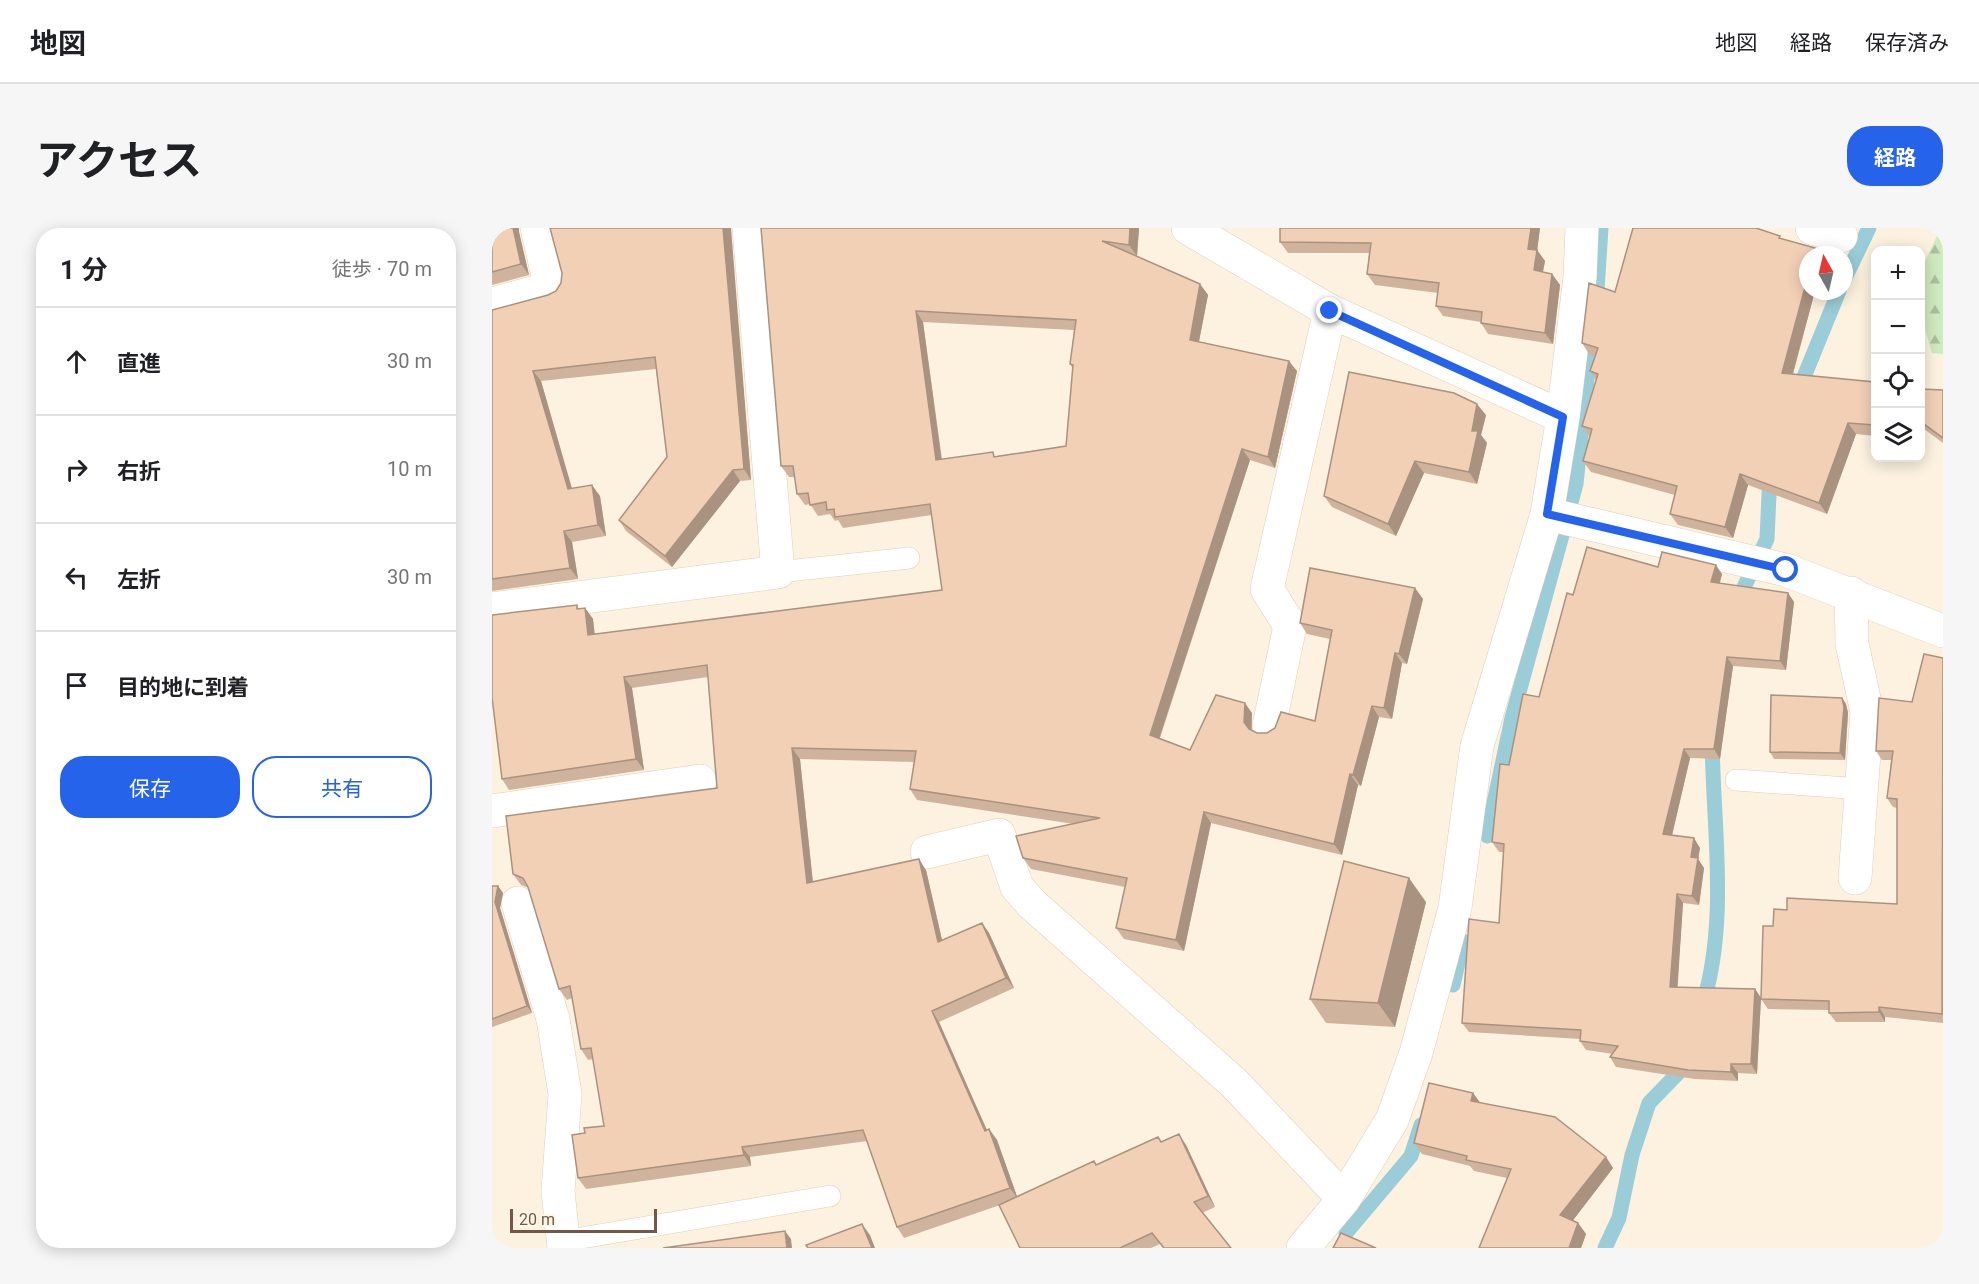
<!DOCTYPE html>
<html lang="ja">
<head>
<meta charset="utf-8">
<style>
	:root { --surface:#fff; --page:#f6f6f6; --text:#202124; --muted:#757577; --line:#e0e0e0; --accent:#2563eb }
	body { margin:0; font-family:Roboto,"Noto Sans JP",sans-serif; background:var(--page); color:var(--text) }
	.controls { position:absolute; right:18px; top:18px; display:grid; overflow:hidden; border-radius:12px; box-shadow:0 3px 15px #0003 }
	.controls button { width:54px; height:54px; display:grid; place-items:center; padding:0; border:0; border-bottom:2px solid var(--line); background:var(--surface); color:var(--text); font:30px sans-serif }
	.compass { position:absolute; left:1307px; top:18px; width:54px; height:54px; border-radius:50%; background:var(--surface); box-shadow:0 3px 15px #0003; rotate:352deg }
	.scale { position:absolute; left:18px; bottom:15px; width:147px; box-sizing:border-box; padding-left:6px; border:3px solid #735847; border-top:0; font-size:16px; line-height:21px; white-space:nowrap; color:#735847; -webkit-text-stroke:4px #fff6e6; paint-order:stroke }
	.stop { position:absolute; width:18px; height:18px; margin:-14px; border:4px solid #2563eb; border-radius:50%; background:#fff }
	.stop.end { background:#2563eb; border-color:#fff; box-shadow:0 2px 6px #0008 }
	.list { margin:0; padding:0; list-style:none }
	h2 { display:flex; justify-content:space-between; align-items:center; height:78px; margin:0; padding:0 24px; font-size:26px }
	h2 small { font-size:20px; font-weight:400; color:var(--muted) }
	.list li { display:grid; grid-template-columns:39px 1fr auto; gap:18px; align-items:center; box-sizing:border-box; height:108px; padding:0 24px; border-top:2px solid var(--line) }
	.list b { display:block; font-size:22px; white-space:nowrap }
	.list em { font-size:20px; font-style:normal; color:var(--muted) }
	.actions { display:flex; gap:12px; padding:18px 24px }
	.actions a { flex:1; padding:14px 0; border:2px solid var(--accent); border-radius:24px; text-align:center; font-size:21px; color:var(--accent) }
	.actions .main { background:var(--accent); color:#fff }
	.icon { flex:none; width:33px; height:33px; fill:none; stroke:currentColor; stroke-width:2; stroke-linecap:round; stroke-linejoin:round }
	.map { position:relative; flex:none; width:1451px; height:1020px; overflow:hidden; border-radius:24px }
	header { display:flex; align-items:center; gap:36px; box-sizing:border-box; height:84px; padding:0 30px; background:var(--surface); border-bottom:2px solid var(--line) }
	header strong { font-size:28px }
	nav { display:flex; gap:33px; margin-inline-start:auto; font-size:21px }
	.intro { display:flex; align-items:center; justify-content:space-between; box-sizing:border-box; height:144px; padding:0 36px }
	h1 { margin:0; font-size:42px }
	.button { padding:15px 27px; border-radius:24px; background:var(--accent); color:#fff; font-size:21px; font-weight:700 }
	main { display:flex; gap:36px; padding:0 36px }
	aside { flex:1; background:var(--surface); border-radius:24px; box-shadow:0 3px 15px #0003 }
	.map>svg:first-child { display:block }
	.forest { fill:url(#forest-firs) }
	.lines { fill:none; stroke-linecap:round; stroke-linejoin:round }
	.stream { stroke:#9acdd8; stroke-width:15 }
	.service-casing { stroke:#e0cebb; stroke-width:22 }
	.minor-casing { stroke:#e0cebb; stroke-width:34 }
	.service { stroke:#fff; stroke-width:21 }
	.minor { stroke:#fff; stroke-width:33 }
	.wall { fill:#d0b39d; fill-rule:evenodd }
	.shaded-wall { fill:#a9927f }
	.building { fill:#f2d0b6; stroke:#a9927f; stroke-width:1.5; fill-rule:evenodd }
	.route { stroke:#2563eb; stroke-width:8 }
</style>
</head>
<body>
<header>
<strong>地図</strong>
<nav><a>地図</a><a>経路</a><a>保存済み</a></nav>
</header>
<div class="intro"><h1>アクセス</h1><a class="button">経路</a></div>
<main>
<aside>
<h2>1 分<small>徒歩 · 70 m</small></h2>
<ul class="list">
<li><svg class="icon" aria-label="ahead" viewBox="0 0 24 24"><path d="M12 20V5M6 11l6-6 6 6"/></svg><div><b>直進</b></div><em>30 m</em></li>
<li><svg class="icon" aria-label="right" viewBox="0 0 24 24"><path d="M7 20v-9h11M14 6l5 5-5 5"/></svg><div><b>右折</b></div><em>10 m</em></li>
<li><svg class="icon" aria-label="left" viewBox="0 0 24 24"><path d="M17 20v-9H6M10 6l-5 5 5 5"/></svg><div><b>左折</b></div><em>30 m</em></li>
<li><svg class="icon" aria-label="arrive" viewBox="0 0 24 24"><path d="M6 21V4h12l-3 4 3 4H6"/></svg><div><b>目的地に到着</b></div></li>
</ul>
<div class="actions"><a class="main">保存</a><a>共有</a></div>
</aside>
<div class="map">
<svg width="1451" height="1020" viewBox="0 0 1451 1020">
	<defs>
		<pattern id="forest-firs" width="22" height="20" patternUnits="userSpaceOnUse" patternTransform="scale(1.5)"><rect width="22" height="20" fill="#cfeabe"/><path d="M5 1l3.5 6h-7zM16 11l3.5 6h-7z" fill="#acc09c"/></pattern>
	</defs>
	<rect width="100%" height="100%" fill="#fcf2df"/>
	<path class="forest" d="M 1449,0 L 1451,0 L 1451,126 L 1440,125 L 1429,88 L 1429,41 Z"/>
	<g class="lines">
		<path class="stream" d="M 1352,52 L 1377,0
			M 1104,78 L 1109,0
			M 1305,166 L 1347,63
			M 1244,376 L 1275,311 L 1278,245
			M 995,608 L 1020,490 L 1084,256 L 1100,104
			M 961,757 L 971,713
			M 1210,779 C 1237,694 1221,600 1220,511
			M 854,1005 L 919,928 L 929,897
			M 1113,1020 L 1127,990 L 1140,927 L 1157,875 L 1191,840 L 1194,831"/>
		<defs>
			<path id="service" d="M 286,344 L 417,330
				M 1244,552 L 1370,561
				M 71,1013 L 338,968"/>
			<path id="minor" d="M 696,0 L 838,83 L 1071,189
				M 1320,0 L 1349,8
				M 0,76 L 59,60 L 45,0
				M 1055,286 L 1294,342 L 1451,403
				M 1359,365 L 1360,416 L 1375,484 L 1363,650
				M 0,381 L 286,344 L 257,0
				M 777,498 L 798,398 L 775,361 L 838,83
				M 0,583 L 208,553
				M 435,624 L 507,607 L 525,659 L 540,676 L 742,855 L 852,971
				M 26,675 L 61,791 L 73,866 L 66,963 L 72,1020
				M 811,1020 L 852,971 L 900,892 L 924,825 L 963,680 L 985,518 L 1055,286 L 1071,189 L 1088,49 L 1090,0"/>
		</defs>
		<use href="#service" class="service-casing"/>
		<use href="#minor" class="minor-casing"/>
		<use href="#service" class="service"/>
		<use href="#minor" class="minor"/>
	</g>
	<path class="wall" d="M 0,0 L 27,0 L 27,4 L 37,47 L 0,57 Z
		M 269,0 L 647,0 L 645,28 L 642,27 L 708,56 L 716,67 L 707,114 L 805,143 L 783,240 L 758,232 L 668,510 L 698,522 L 760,485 L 760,503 L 765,505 L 775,505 L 823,493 L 838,411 L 815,406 L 808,395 L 923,360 L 931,371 L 915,436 L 910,435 L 900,491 L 887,489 L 869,558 L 866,557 L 850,627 L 719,595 L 692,723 L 632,711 L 624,700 L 633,659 L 539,641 L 531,630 L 582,596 L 425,572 L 418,561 L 422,534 L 308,531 L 321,654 L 434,642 L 450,712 L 490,695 L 497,705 L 522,760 L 447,794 L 495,902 L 497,901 L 505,912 L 525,969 L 605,937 L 670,914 L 694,917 L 723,979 L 710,985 L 739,1020 L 671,1020 L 668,1016 L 659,1020 L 528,1020 L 508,977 L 412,1010 L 405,999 L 375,913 L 258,929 L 259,938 L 94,961 L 86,950 L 93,905 L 112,898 L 101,831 L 96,832 L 89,821 L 80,770 L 75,772 L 67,761 L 37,660 L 29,657 L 21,646 L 225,560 L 216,449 L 140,460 L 152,542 L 17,562 L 10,551 L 85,377 L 87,381 L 93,380 L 101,391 L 102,406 L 450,362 L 440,287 L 351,300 L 346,292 L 343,293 L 338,286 L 326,288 L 318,276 L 313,277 L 305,266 L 303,249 L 297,249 L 289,238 ZM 431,94 L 582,102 L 578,136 L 581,141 L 574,218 L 504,228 L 450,231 Z
		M 788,0 L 1048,0 L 1045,22 L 1053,33 L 1051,44 L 1060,46 L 1068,57 L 1061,116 L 996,106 L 989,95 L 989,94 L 951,88 L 944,78 L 946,65 L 883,57 L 875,46 L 877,25 L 796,25 L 788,14 Z
		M 238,2 L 259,252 L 248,253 L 180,339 L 134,303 L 127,292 L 175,229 L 164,141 L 49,153 L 80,260 L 108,268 L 114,308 L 80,314 L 86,351 L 0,363 L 0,82 L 56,67 Z
		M 1323,63 L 1301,146 L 1383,154 L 1383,208 L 1364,206 L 1335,286 L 1256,257 L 1241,310 L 1186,297 L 1178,286 L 1183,267 L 1099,244 L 1091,233 L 1098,209 L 1090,198 L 1104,152 L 1098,143 L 1103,128 L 1097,126 L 1090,115 L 1123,64 Z
		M 1428,161 L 1451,162 L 1451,215 L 1428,198 Z
		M 994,187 L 989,207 L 995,215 L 985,256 L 932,245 L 904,308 L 840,279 L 832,268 Z
		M 1166,339 L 1230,346 L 1228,355 L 1296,365 L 1302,374 L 1294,442 L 1241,438 L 1228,531 L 1198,530 L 1180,607 L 1208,620 L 1206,631 L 1212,640 L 1207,677 L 1191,675 L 1185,759 L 1263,761 L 1269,770 L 1265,846 L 1246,845 L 1246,853 L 1203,851 L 1124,839 L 1118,829 L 1121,826 L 1094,822 L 1088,813 L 1088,811 L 977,804 L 970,795 L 1007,695 L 1011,624 L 1007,624 L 1000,614 L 1017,537 L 1047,469 L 1081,367 Z
		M 1451,430 L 1451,795 L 1393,789 L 1393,794 L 1344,794 L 1337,785 L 1337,782 L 1276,781 L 1269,771 L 1281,698 L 1295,682 L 1405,676 L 1405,580 L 1401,579 L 1395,570 L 1399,532 L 1390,532 L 1384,523 L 1420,474 Z
		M 1350,470 L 1354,476 L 1356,485 L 1353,532 L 1282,531 L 1278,524 Z
		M 0,658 L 6,658 L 11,665 L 8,680 L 40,785 L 0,799 Z
		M 934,674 L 903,799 L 834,795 L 818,771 Z
		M 981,865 L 988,875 L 1114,929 L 1121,940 L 1081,992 L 1086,995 L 1094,1006 L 1089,1020 L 987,1020 L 1015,950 L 982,943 L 978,938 L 930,926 L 922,915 Z"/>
	<path class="shaded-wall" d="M 21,0 L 27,0 L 27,4 L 37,47 L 29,36 Z
		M 231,0 L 239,0 L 259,252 L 252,241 Z
		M 638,0 L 647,0 L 645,28 L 637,17 Z
		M 1039,0 L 1048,0 L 1045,24 L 1045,22 L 1053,33 L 1049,53 L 1042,42 L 1036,21 Z
		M 1323,20 L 1328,27 L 1322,27 Z
		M 1060,46 L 1068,57 L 1061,116 L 1053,105 Z
		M 1316,48 L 1316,63 L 1323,63 L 1298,156 L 1290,145 Z
		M 708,56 L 716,67 L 705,123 L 698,112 Z
		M 424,83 L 431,94 L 451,243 L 444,232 Z
		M 797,133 L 805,143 L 783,240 L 776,229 Z
		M 41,143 L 49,153 L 83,272 L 76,261 Z
		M 985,176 L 994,187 L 989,207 L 995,215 L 985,256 L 977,244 L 980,203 Z
		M 1356,195 L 1364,206 L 1335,286 L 1327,275 Z
		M 750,221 L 758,232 L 665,517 L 658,507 Z
		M 923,233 L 932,245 L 904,308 L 896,296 Z
		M 241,242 L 248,253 L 180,339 L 173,328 Z
		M 1248,246 L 1256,257 L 1241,310 L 1233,299 Z
		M 100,257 L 108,268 L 114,308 L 106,297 Z
		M 72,303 L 80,314 L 86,351 L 78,340 Z
		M 1224,337 L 1230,346 L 1225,363 L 1219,354 Z
		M 923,360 L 931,371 L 915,436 L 907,426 Z
		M 1296,365 L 1302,374 L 1294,442 L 1288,433 Z
		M 93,380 L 101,391 L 104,417 L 96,407 Z
		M 903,425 L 910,435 L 900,491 L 892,480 Z
		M 1235,429 L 1241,438 L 1228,531 L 1222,521 Z
		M 132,449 L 140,460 L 152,542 L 144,531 Z
		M 1350,470 L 1354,476 L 1356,485 L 1353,532 L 1348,525 Z
		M 753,475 L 760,485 L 759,504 L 752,494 Z
		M 880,478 L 887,489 L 869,558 L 861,547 Z
		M 300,520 L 308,531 L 322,666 L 315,655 Z
		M 1192,521 L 1198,530 L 1178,616 L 1171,606 Z
		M 858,546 L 866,557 L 850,627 L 842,616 Z
		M 712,584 L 719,595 L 692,723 L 684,712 Z
		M 1202,610 L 1208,620 L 1206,631 L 1212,640 L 1207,677 L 1200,668 L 1199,629 Z
		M 427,631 L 434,642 L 453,725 L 446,714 Z
		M 917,650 L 934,674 L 903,799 L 886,775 Z
		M 6,658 L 11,665 L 8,680 L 40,785 L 35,778 L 3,674 Z
		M 1185,666 L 1191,675 L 1185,768 L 1178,759 Z
		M 490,695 L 497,705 L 522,760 L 514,750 Z
		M 1263,761 L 1269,770 L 1265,846 L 1259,836 Z
		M 1387,779 L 1393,789 L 1393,794 L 1387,784 Z
		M 440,783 L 447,794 L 500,914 L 493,903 Z
		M 1239,836 L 1246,845 L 1246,853 L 1239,844 Z
		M 981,865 L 989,876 L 979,873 Z
		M 497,901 L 505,912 L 526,971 L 518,960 Z
		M 687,906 L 694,917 L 723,979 L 716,968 Z
		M 250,919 L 258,929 L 259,938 L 252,927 Z
		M 1114,929 L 1121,940 L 1076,999 L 1068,987 Z
		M 1086,995 L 1094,1006 L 1089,1020 L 1077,1020 Z
		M 370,996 L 378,1007 L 383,1020 L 380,1020 Z
		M 293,1003 L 299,1011 L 300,1020 L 295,1020 Z"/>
	<path class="building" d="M 0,0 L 21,0 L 29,36 L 0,44 Z
		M 58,0 L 231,0 L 252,241 L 241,242 L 173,328 L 127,292 L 175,229 L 163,129 L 41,143 L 76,261 L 100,257 L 106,297 L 72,303 L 78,340 L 0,351 L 0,82 L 56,67 L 64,63 L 69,55 L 70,45 Z
		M 269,0 L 638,0 L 637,17 L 610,13 L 708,56 L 698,112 L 797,133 L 776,229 L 750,221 L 658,507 L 698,522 L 724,467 L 753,475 L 752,494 L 757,501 L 765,505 L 775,505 L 783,500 L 789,484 L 823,493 L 840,402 L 808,395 L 818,340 L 923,360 L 907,426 L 903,425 L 892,480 L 880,478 L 861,547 L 858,546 L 842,616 L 712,584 L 684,712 L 624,700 L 635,650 L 531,630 L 524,608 L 608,590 L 418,561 L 424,523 L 300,520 L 315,655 L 427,631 L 446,714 L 490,695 L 514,750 L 440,783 L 493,903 L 497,901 L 518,960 L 405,999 L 371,902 L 250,919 L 252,927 L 86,950 L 80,907 L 93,905 L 92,900 L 112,898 L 99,820 L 89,821 L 78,758 L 67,761 L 36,659 L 31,650 L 21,646 L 14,588 L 225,560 L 215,437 L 132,449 L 144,531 L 10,551 L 0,469 L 0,387 L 85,377 L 85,381 L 93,380 L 96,407 L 450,362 L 438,276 L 343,289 L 342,281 L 335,282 L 334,274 L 318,277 L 316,265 L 305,266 L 301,238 L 289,238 ZM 424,83 L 584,92 L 578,136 L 581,137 L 574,218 L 502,229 L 501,224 L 444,232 Z
		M 788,0 L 1039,0 L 1036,21 L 1045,22 L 1042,42 L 1060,46 L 1053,105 L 989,95 L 990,84 L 944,78 L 947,55 L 875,46 L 879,15 L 788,14 Z
		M 1141,0 L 1264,0 L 1288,8 L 1287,10 L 1323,20 L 1322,27 L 1316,27 L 1316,48 L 1290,145 L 1383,154 L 1383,197 L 1356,195 L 1327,275 L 1248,246 L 1233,299 L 1178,286 L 1185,258 L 1091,233 L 1100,201 L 1090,198 L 1106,146 L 1098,143 L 1106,120 L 1090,115 L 1097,55 L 1123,64 Z
		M 857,144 L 962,165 L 985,176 L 980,203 L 986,203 L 977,244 L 923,233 L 896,296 L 832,268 Z
		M 1428,161 L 1451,162 L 1451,210 L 1428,193 Z
		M 1095,319 L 1166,339 L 1170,324 L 1224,337 L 1219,354 L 1296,365 L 1288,433 L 1235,429 L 1222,521 L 1192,521 L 1171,606 L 1202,610 L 1199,629 L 1206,630 L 1200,668 L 1185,666 L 1178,759 L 1263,761 L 1259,836 L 1239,836 L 1239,844 L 1196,842 L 1118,829 L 1126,818 L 1088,813 L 1089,802 L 970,795 L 977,691 L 1007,695 L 1012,616 L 1000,614 L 1008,536 L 1017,537 L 1031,466 L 1047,469 L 1075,365 L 1081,367 Z
		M 1432,426 L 1451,430 L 1450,786 L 1387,779 L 1387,784 L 1337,785 L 1337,773 L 1269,771 L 1271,698 L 1281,698 L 1282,681 L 1295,682 L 1295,670 L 1405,676 L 1405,571 L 1395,570 L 1401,523 L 1384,523 L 1387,470 L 1420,474 Z
		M 1279,467 L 1350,470 L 1352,479 L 1348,525 L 1278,524 Z
		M 852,633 L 917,650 L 886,775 L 818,771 Z
		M 0,658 L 6,658 L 3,674 L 35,778 L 0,791 Z
		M 937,855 L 981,865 L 979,873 L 1063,889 L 1114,929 L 1068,987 L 1086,995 L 1077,1020 L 987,1020 L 1019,941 L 974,932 L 975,928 L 922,915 Z
		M 687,906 L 716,968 L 702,974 L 739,1020 L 672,1020 L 660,1005 L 628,1020 L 528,1020 L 507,977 L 602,933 L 604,937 L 666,909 L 669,914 Z
		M 370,996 L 380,1020 L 316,1020 L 314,1017 Z
		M 293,1003 L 295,1020 L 171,1020 Z
		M 849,1005 L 884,1020 L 841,1020 Z"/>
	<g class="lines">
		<path class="route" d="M 838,83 L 1071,189 L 1055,286 L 1294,342"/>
	</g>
</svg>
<div class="controls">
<button>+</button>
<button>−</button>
<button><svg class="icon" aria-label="locate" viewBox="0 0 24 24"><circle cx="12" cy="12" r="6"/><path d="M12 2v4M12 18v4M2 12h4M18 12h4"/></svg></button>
<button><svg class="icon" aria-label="layers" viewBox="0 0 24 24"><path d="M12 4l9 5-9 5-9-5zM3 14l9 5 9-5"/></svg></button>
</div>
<svg class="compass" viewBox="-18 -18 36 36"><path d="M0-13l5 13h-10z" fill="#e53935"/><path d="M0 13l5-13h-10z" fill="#757577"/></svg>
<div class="scale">20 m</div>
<div class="stop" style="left:1294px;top:342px"></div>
<div class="stop end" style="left:838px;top:83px"></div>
</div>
</main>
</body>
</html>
